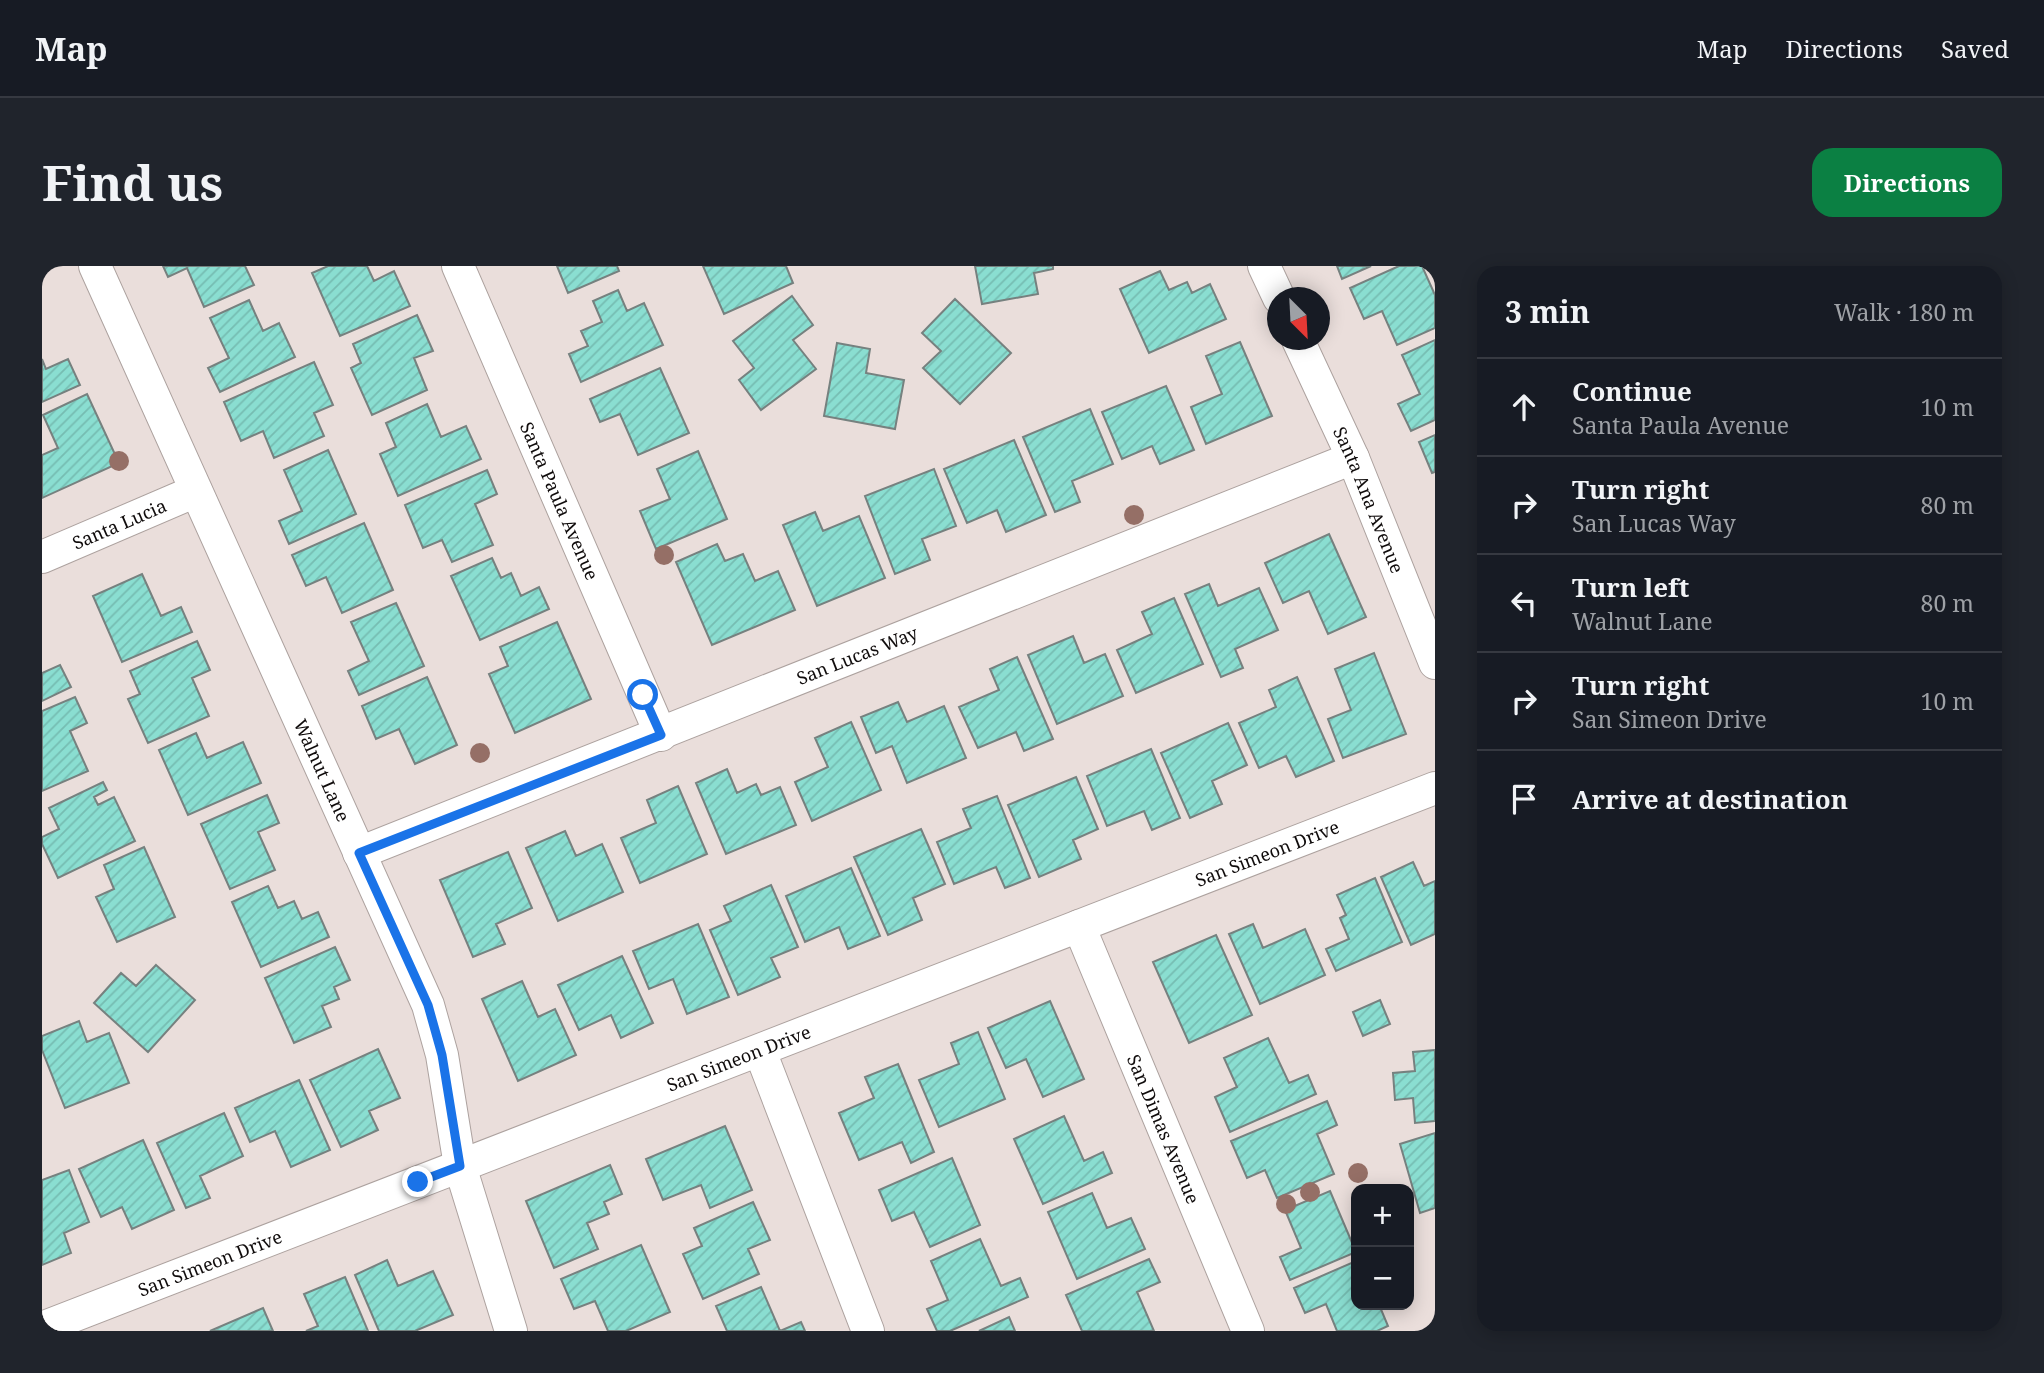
<!DOCTYPE html>
<html lang="en">
<head>
<meta charset="utf-8">
<style>
	:root { --surface:#171b24; --page:#20242c; --text:#f1f3f6; --muted:#9ea1a6; --line:#363941; --accent:#0b8043 }
	body { margin:0; font-family:"Noto Serif",serif; background:var(--page); color:var(--text) }
	.controls { position:absolute; right:21px; bottom:21px; display:grid; overflow:hidden; border-radius:14px; box-shadow:0 4px 18px #0003 }
	.controls button { width:63px; height:63px; display:grid; place-items:center; padding:0; border:0; border-bottom:2px solid var(--line); background:var(--surface); color:var(--text); font:35px sans-serif }
	.compass { position:absolute; left:1225px; top:21px; width:63px; height:63px; border-radius:50%; background:var(--surface); box-shadow:0 4px 18px #0003; rotate:156deg }
	.stop { position:absolute; width:21px; height:21px; margin:-16px; border:5px solid #1a73e8; border-radius:50%; background:#fff }
	.stop.end { background:#1a73e8; border-color:#fff; box-shadow:0 2px 7px #0008 }
	.list { margin:0; padding:0; list-style:none }
	h2 { display:flex; justify-content:space-between; align-items:center; height:91px; margin:0; padding:0 28px; font-size:30px }
	h2 small { font-size:23px; font-weight:400; color:var(--muted) }
	.list li { display:grid; grid-template-columns:46px 1fr auto; gap:21px; align-items:center; box-sizing:border-box; height:98px; padding:0 28px; border-top:2px solid var(--line) }
	.list b { display:block; font-size:26px; white-space:nowrap }
	.list p { margin:0; font-size:23px; white-space:nowrap; color:var(--muted) }
	.list em { font-size:23px; font-style:normal; color:var(--muted) }
	.icon { flex:none; width:38px; height:38px; fill:none; stroke:currentColor; stroke-width:2; stroke-linecap:round; stroke-linejoin:round }
	.map { position:relative; flex:none; width:1393px; height:1065px; overflow:hidden; border-radius:21px }
	header { display:flex; align-items:center; gap:42px; box-sizing:border-box; height:98px; padding:0 35px; background:var(--surface); border-bottom:2px solid var(--line) }
	header strong { font-size:33px }
	nav { display:flex; gap:38px; margin-inline-start:auto; font-size:24px }
	.intro { display:flex; align-items:center; justify-content:space-between; box-sizing:border-box; height:168px; padding:0 42px }
	h1 { margin:0; font-size:49px }
	.button { padding:18px 32px; border-radius:21px; background:var(--accent); color:#fff; font-size:24px; font-weight:700 }
	main { display:flex; gap:42px; padding:0 42px }
	aside { flex:1; background:var(--surface); border-radius:21px; box-shadow:0 4px 18px #0003 }
	.map>svg:first-child { display:block }
	.building { fill:url(#building-hatch); stroke:#76817f; stroke-width:2 }
	.lines { fill:none; stroke-linecap:round; stroke-linejoin:round }
	.street-casing { stroke:#ada29f; stroke-width:34 }
	.street { stroke:#fff; stroke-width:32 }
	.tree { fill:#956f66 }
	.route { stroke:#1a73e8; stroke-width:9 }
	.labels { text-anchor:middle; dominant-baseline:central; stroke-width:5; stroke-linejoin:round; paint-order:stroke }
	.street-label { font-size:18px; fill:#100c0c; stroke:#eadedb }
</style>
</head>
<body>
<header>
<strong>Map</strong>
<nav><a>Map</a><a>Directions</a><a>Saved</a></nav>
</header>
<div class="intro"><h1>Find us</h1><a class="button">Directions</a></div>
<main>
<div class="map">
<svg width="1393" height="1065" viewBox="0 0 1393 1065">
	<defs>
		<pattern id="building-hatch" width="6" height="6" patternUnits="userSpaceOnUse" patternTransform="scale(1.75)"><rect width="6" height="6" fill="#8aded1"/><path d="M-1 1l2-2M0 6l6-6M5 7l2-2" fill="none" stroke="#76bdb2"/></pattern>
	</defs>
	<rect width="100%" height="100%" fill="#eadedb"/>
	<path class="building" d="M 121,0 L 203,0 L 212,19 L 162,41 L 145,2 L 126,11 Z
		M 286,0 L 325,0 L 332,15 L 352,5 L 368,40 L 298,70 L 270,7 Z
		M 515,0 L 575,0 L 577,5 L 526,27 Z
		M 661,0 L 744,0 L 751,17 L 682,48 Z
		M 933,0 L 1011,0 L 1011,3 L 992,7 L 996,28 L 940,38 Z
		M 1295,0 L 1329,0 L 1300,13 Z
		M 1357,0 L 1380,0 L 1393,29 L 1393,62 L 1355,79 L 1340,45 L 1322,53 L 1308,22 Z
		M 1118,5 L 1127,24 L 1145,16 L 1150,27 L 1168,18 L 1184,53 L 1107,87 L 1078,23 Z
		M 576,24 L 585,45 L 602,37 L 621,79 L 539,116 L 527,88 L 546,80 L 539,65 L 560,56 L 551,35 Z
		M 750,30 L 771,59 L 751,74 L 774,103 L 719,144 L 697,114 L 712,102 L 691,75 Z
		M 913,33 L 969,87 L 918,138 L 881,102 L 899,85 L 880,67 Z
		M 207,34 L 221,65 L 237,57 L 253,91 L 178,126 L 166,102 L 187,92 L 168,52 Z
		M 375,49 L 391,85 L 372,92 L 385,124 L 330,149 L 309,102 L 319,97 L 311,78 Z
		M 1393,74 L 1393,154 L 1369,165 L 1356,138 L 1378,128 L 1360,89 Z
		M 1198,76 L 1230,150 L 1164,178 L 1149,141 L 1180,128 L 1164,90 Z
		M 795,77 L 828,83 L 824,107 L 862,114 L 853,163 L 782,150 Z
		M 0,93 L 4,103 L 26,93 L 38,119 L 0,136 Z
		M 272,96 L 291,139 L 272,147 L 282,170 L 232,192 L 221,165 L 199,175 L 182,136 Z
		M 618,102 L 647,167 L 596,189 L 578,148 L 558,156 L 548,133 Z
		M 1124,120 L 1152,184 L 1118,198 L 1110,180 L 1080,193 L 1060,146 Z
		M 45,128 L 77,197 L 0,232 L 0,189 L 16,182 L 1,149 Z
		M 385,138 L 399,171 L 424,160 L 439,193 L 356,230 L 338,188 L 354,181 L 344,157 Z
		M 1048,143 L 1071,198 L 1030,215 L 1038,236 L 1013,246 L 981,171 Z
		M 1393,169 L 1393,206 L 1390,207 L 1377,176 Z
		M 972,174 L 1004,249 L 964,266 L 955,244 L 925,257 L 902,203 Z
		M 286,184 L 314,248 L 247,278 L 237,255 L 260,245 L 242,204 Z
		M 656,185 L 685,253 L 614,283 L 598,245 L 628,233 L 615,203 Z
		M 892,203 L 914,260 L 880,273 L 888,294 L 853,308 L 823,230 Z
		M 445,204 L 455,228 L 433,238 L 451,279 L 410,296 L 400,274 L 381,282 L 363,239 Z
		M 773,246 L 781,265 L 817,250 L 843,312 L 775,340 L 741,259 Z
		M 322,257 L 351,324 L 300,347 L 284,311 L 264,320 L 250,289 Z
		M 1287,268 L 1324,351 L 1286,368 L 1267,325 L 1241,337 L 1223,297 Z
		M 675,278 L 683,295 L 701,288 L 713,315 L 736,305 L 753,344 L 670,379 L 634,296 Z
		M 450,292 L 459,312 L 469,307 L 479,330 L 497,321 L 507,343 L 438,374 L 409,310 Z
		M 100,308 L 119,350 L 139,341 L 150,366 L 80,396 L 51,330 Z
		M 1167,318 L 1176,340 L 1217,322 L 1236,364 L 1193,383 L 1201,402 L 1179,411 L 1143,328 Z
		M 1132,332 L 1161,398 L 1094,427 L 1075,384 L 1110,368 L 1100,346 Z
		M 354,337 L 382,400 L 317,429 L 306,405 L 327,395 L 309,356 Z
		M 515,356 L 549,433 L 473,467 L 447,408 L 466,400 L 458,381 Z
		M 1031,370 L 1042,397 L 1063,388 L 1081,430 L 1015,458 L 986,389 Z
		M 155,375 L 168,404 L 150,412 L 167,450 L 106,477 L 86,433 L 98,428 L 88,405 Z
		M 1332,387 L 1364,468 L 1301,492 L 1286,453 L 1309,444 L 1293,403 Z
		M 975,391 L 1011,473 L 982,485 L 974,466 L 936,482 L 917,441 L 957,424 L 948,403 Z
		M 18,399 L 29,421 L 0,435 L 0,407 Z
		M 385,411 L 415,479 L 373,498 L 357,463 L 334,473 L 320,440 Z
		M 1255,411 L 1292,495 L 1254,511 L 1244,490 L 1217,502 L 1197,457 L 1234,441 L 1227,424 Z
		M 33,431 L 45,457 L 28,465 L 46,505 L 0,525 L 0,445 Z
		M 856,436 L 865,456 L 902,440 L 924,492 L 865,517 L 850,480 L 834,487 L 819,451 Z
		M 809,456 L 839,524 L 770,555 L 753,516 L 786,501 L 773,472 Z
		M 1186,457 L 1205,499 L 1170,515 L 1180,538 L 1148,552 L 1119,487 Z
		M 154,467 L 165,492 L 201,476 L 219,517 L 146,549 L 117,484 Z
		M 1109,483 L 1138,552 L 1110,564 L 1102,545 L 1065,560 L 1045,510 Z
		M 685,503 L 695,527 L 714,518 L 719,529 L 738,521 L 754,559 L 684,588 L 654,517 Z
		M 1034,511 L 1056,563 L 1031,574 L 1039,593 L 997,611 L 966,539 Z
		M 61,516 L 65,524 L 52,531 L 56,539 L 72,531 L 93,575 L 16,612 L 0,578 L 0,571 L 17,563 L 7,542 Z
		M 636,520 L 665,588 L 598,617 L 579,572 L 614,557 L 605,534 Z
		M 225,529 L 237,557 L 216,566 L 233,604 L 188,623 L 159,558 Z
		M 955,530 L 988,612 L 963,622 L 954,601 L 912,618 L 895,576 L 929,562 L 921,543 Z
		M 879,563 L 903,618 L 871,632 L 880,654 L 846,669 L 812,591 Z
		M 523,565 L 534,590 L 560,578 L 581,626 L 516,655 L 484,582 Z
		M 102,581 L 133,651 L 75,676 L 54,631 L 72,623 L 62,599 Z
		M 466,586 L 490,642 L 454,658 L 463,678 L 431,691 L 398,614 Z
		M 1371,596 L 1382,620 L 1393,615 L 1393,668 L 1369,679 L 1339,611 Z
		M 809,602 L 838,670 L 806,683 L 797,661 L 763,676 L 744,630 Z
		M 1333,612 L 1360,676 L 1294,705 L 1284,683 L 1307,673 L 1298,652 L 1304,649 L 1295,629 Z
		M 729,619 L 756,681 L 729,692 L 738,711 L 696,729 L 668,664 L 689,655 L 682,640 Z
		M 226,620 L 236,642 L 252,635 L 260,653 L 276,646 L 287,671 L 219,701 L 190,636 Z
		M 656,658 L 687,731 L 645,748 L 631,713 L 607,723 L 591,685 Z
		M 1211,658 L 1221,682 L 1263,663 L 1283,709 L 1218,738 L 1187,668 Z
		M 1174,669 L 1210,749 L 1147,777 L 1111,696 Z
		M 293,681 L 308,714 L 292,721 L 297,733 L 280,740 L 289,761 L 252,777 L 223,712 Z
		M 580,690 L 611,757 L 579,772 L 569,749 L 537,764 L 516,719 Z
		M 114,699 L 153,734 L 106,786 L 52,737 L 79,707 L 94,720 Z
		M 480,715 L 496,751 L 513,743 L 534,789 L 476,815 L 440,733 Z
		M 1338,734 L 1348,758 L 1321,770 L 1311,746 Z
		M 1008,735 L 1042,813 L 1001,831 L 984,793 L 964,802 L 946,762 Z
		M 37,755 L 45,776 L 67,767 L 87,817 L 23,842 L 0,784 L 0,770 Z
		M 936,766 L 963,833 L 897,861 L 877,814 L 917,798 L 909,777 Z
		M 1226,772 L 1247,817 L 1266,809 L 1274,828 L 1188,866 L 1173,831 L 1195,821 L 1182,792 Z
		M 336,783 L 358,832 L 327,845 L 336,864 L 299,881 L 268,814 Z
		M 1393,784 L 1393,855 L 1373,857 L 1371,832 L 1353,834 L 1351,807 L 1373,805 L 1371,786 Z
		M 856,798 L 892,886 L 869,897 L 860,876 L 817,894 L 797,847 L 832,832 L 823,811 Z
		M 257,814 L 288,884 L 249,901 L 233,865 L 208,876 L 193,842 Z
		M 1285,835 L 1295,859 L 1275,868 L 1292,908 L 1235,932 L 1223,904 L 1205,912 L 1189,875 Z
		M 182,847 L 201,890 L 158,910 L 168,932 L 144,942 L 115,877 Z
		M 1022,850 L 1042,895 L 1061,886 L 1070,907 L 1001,938 L 972,873 Z
		M 683,860 L 710,924 L 668,942 L 659,919 L 621,934 L 604,893 Z
		M 1393,867 L 1393,942 L 1378,947 L 1358,878 Z
		M 101,874 L 132,944 L 90,963 L 80,941 L 59,951 L 37,903 Z
		M 910,892 L 938,959 L 888,981 L 872,946 L 850,955 L 837,924 Z
		M 568,899 L 580,928 L 562,936 L 567,948 L 545,957 L 556,983 L 512,1002 L 484,935 Z
		M 27,904 L 47,956 L 22,967 L 29,987 L 0,999 L 0,914 Z
		M 1288,925 L 1314,986 L 1248,1014 L 1238,991 L 1259,982 L 1243,944 Z
		M 1050,927 L 1065,962 L 1089,952 L 1103,983 L 1035,1013 L 1006,946 Z
		M 711,936 L 728,974 L 706,983 L 717,1008 L 661,1033 L 641,988 L 660,980 L 652,962 Z
		M 938,973 L 959,1020 L 978,1012 L 986,1031 L 908,1065 L 895,1065 L 885,1043 L 906,1034 L 889,995 Z
		M 599,979 L 628,1046 L 584,1065 L 566,1065 L 553,1035 L 532,1043 L 519,1013 Z
		M 1107,993 L 1118,1016 L 1095,1026 L 1112,1065 L 1040,1065 L 1024,1029 Z
		M 345,994 L 356,1020 L 391,1005 L 411,1049 L 373,1065 L 337,1065 L 313,1009 Z
		M 1314,995 L 1314,1039 L 1344,1039 L 1338,1041 L 1346,1060 L 1335,1065 L 1295,1065 L 1284,1038 L 1263,1047 L 1252,1022 Z
		M 303,1011 L 326,1065 L 264,1065 L 276,1060 L 262,1028 Z
		M 719,1021 L 738,1065 L 759,1056 L 763,1065 L 685,1065 L 674,1040 Z
		M 221,1042 L 231,1065 L 168,1065 Z
		M 967,1051 L 973,1065 L 937,1065 Z"/>
	<g class="lines">
		<defs>
			<g id="street">
				<path id="s1" d="M 53,0 L 386,739 L 400,789 L 418,900 L 469,1065"/>
				<path id="s2" d="M 416,0 L 619,469"/>
				<path d="M 1222,0 L 1237,32"/>
				<path id="s3" d="M 1256,74 L 1311,192 L 1393,397"/>
				<path id="s4" d="M 0,291 L 154,225"/>
				<path id="s5" d="M 317,587 L 1311,192"/>
				<path id="s6" d="M 1037,660 L 1206,1065"/>
				<path d="M 718,785 L 826,1065"/>
				<path id="s7" d="M 0,1062 L 1393,522"/>
			</g>
		</defs>
		<use href="#street" class="street-casing"/>
		<use href="#street" class="street"/>
	</g>
	<g class="tree">
		<circle cx="77" cy="195" r="10"/>
		<circle cx="1092" cy="249" r="10"/>
		<circle cx="622" cy="289" r="10"/>
		<circle cx="438" cy="487" r="10"/>
		<circle cx="1316" cy="907" r="10"/>
		<circle cx="1268" cy="926" r="10"/>
		<circle cx="1244" cy="938" r="10"/>
	</g>
	<g class="lines">
		<path class="route" d="M 376,916 L 418,900 L 400,789 L 386,739 L 317,587 L 619,469 L 601,429"/>
	</g>
	<g class="labels">
		<g class="street-label">
			<text stroke="none"><textPath href="#s2" startOffset="256">Santa Paula Avenue</textPath></text>
			<text stroke="none"><textPath href="#s3" startOffset="175">Santa Ana Avenue</textPath></text>
			<text stroke="none"><textPath href="#s4" startOffset="84">Santa Lucia</textPath></text>
			<text stroke="none"><textPath href="#s5" startOffset="536">San Lucas Way</textPath></text>
			<text stroke="none"><textPath href="#s1" startOffset="553">Walnut Lane</textPath></text>
			<text stroke="none"><textPath href="#s7" startOffset="1314">San Simeon Drive</textPath></text>
			<text stroke="none"><textPath href="#s7" startOffset="747">San Simeon Drive</textPath></text>
			<text stroke="none"><textPath href="#s6" startOffset="220">San Dimas Avenue</textPath></text>
			<text stroke="none"><textPath href="#s7" startOffset="180">San Simeon Drive</textPath></text>
		</g>
	</g>
</svg>
<div class="controls">
<button>+</button>
<button>−</button>
</div>
<svg class="compass" viewBox="-18 -18 36 36"><path d="M0-13l5 13h-10z" fill="#e53935"/><path d="M0 13l5-13h-10z" fill="#9ea1a6"/></svg>
<div class="stop" style="left:601px;top:429px"></div>
<div class="stop end" style="left:376px;top:916px"></div>
</div>
<aside>
<h2>3 min<small>Walk · 180 m</small></h2>
<ul class="list">
<li><svg class="icon" aria-label="ahead" viewBox="0 0 24 24"><path d="M12 20V5M6 11l6-6 6 6"/></svg><div><b>Continue</b><p>Santa Paula Avenue</p></div><em>10 m</em></li>
<li><svg class="icon" aria-label="right" viewBox="0 0 24 24"><path d="M7 20v-9h11M14 6l5 5-5 5"/></svg><div><b>Turn right</b><p>San Lucas Way</p></div><em>80 m</em></li>
<li><svg class="icon" aria-label="left" viewBox="0 0 24 24"><path d="M17 20v-9H6M10 6l-5 5 5 5"/></svg><div><b>Turn left</b><p>Walnut Lane</p></div><em>80 m</em></li>
<li><svg class="icon" aria-label="right" viewBox="0 0 24 24"><path d="M7 20v-9h11M14 6l5 5-5 5"/></svg><div><b>Turn right</b><p>San Simeon Drive</p></div><em>10 m</em></li>
<li><svg class="icon" aria-label="arrive" viewBox="0 0 24 24"><path d="M6 21V4h12l-3 4 3 4H6"/></svg><div><b>Arrive at destination</b></div></li>
</ul>
</aside>
</main>
</body>
</html>
